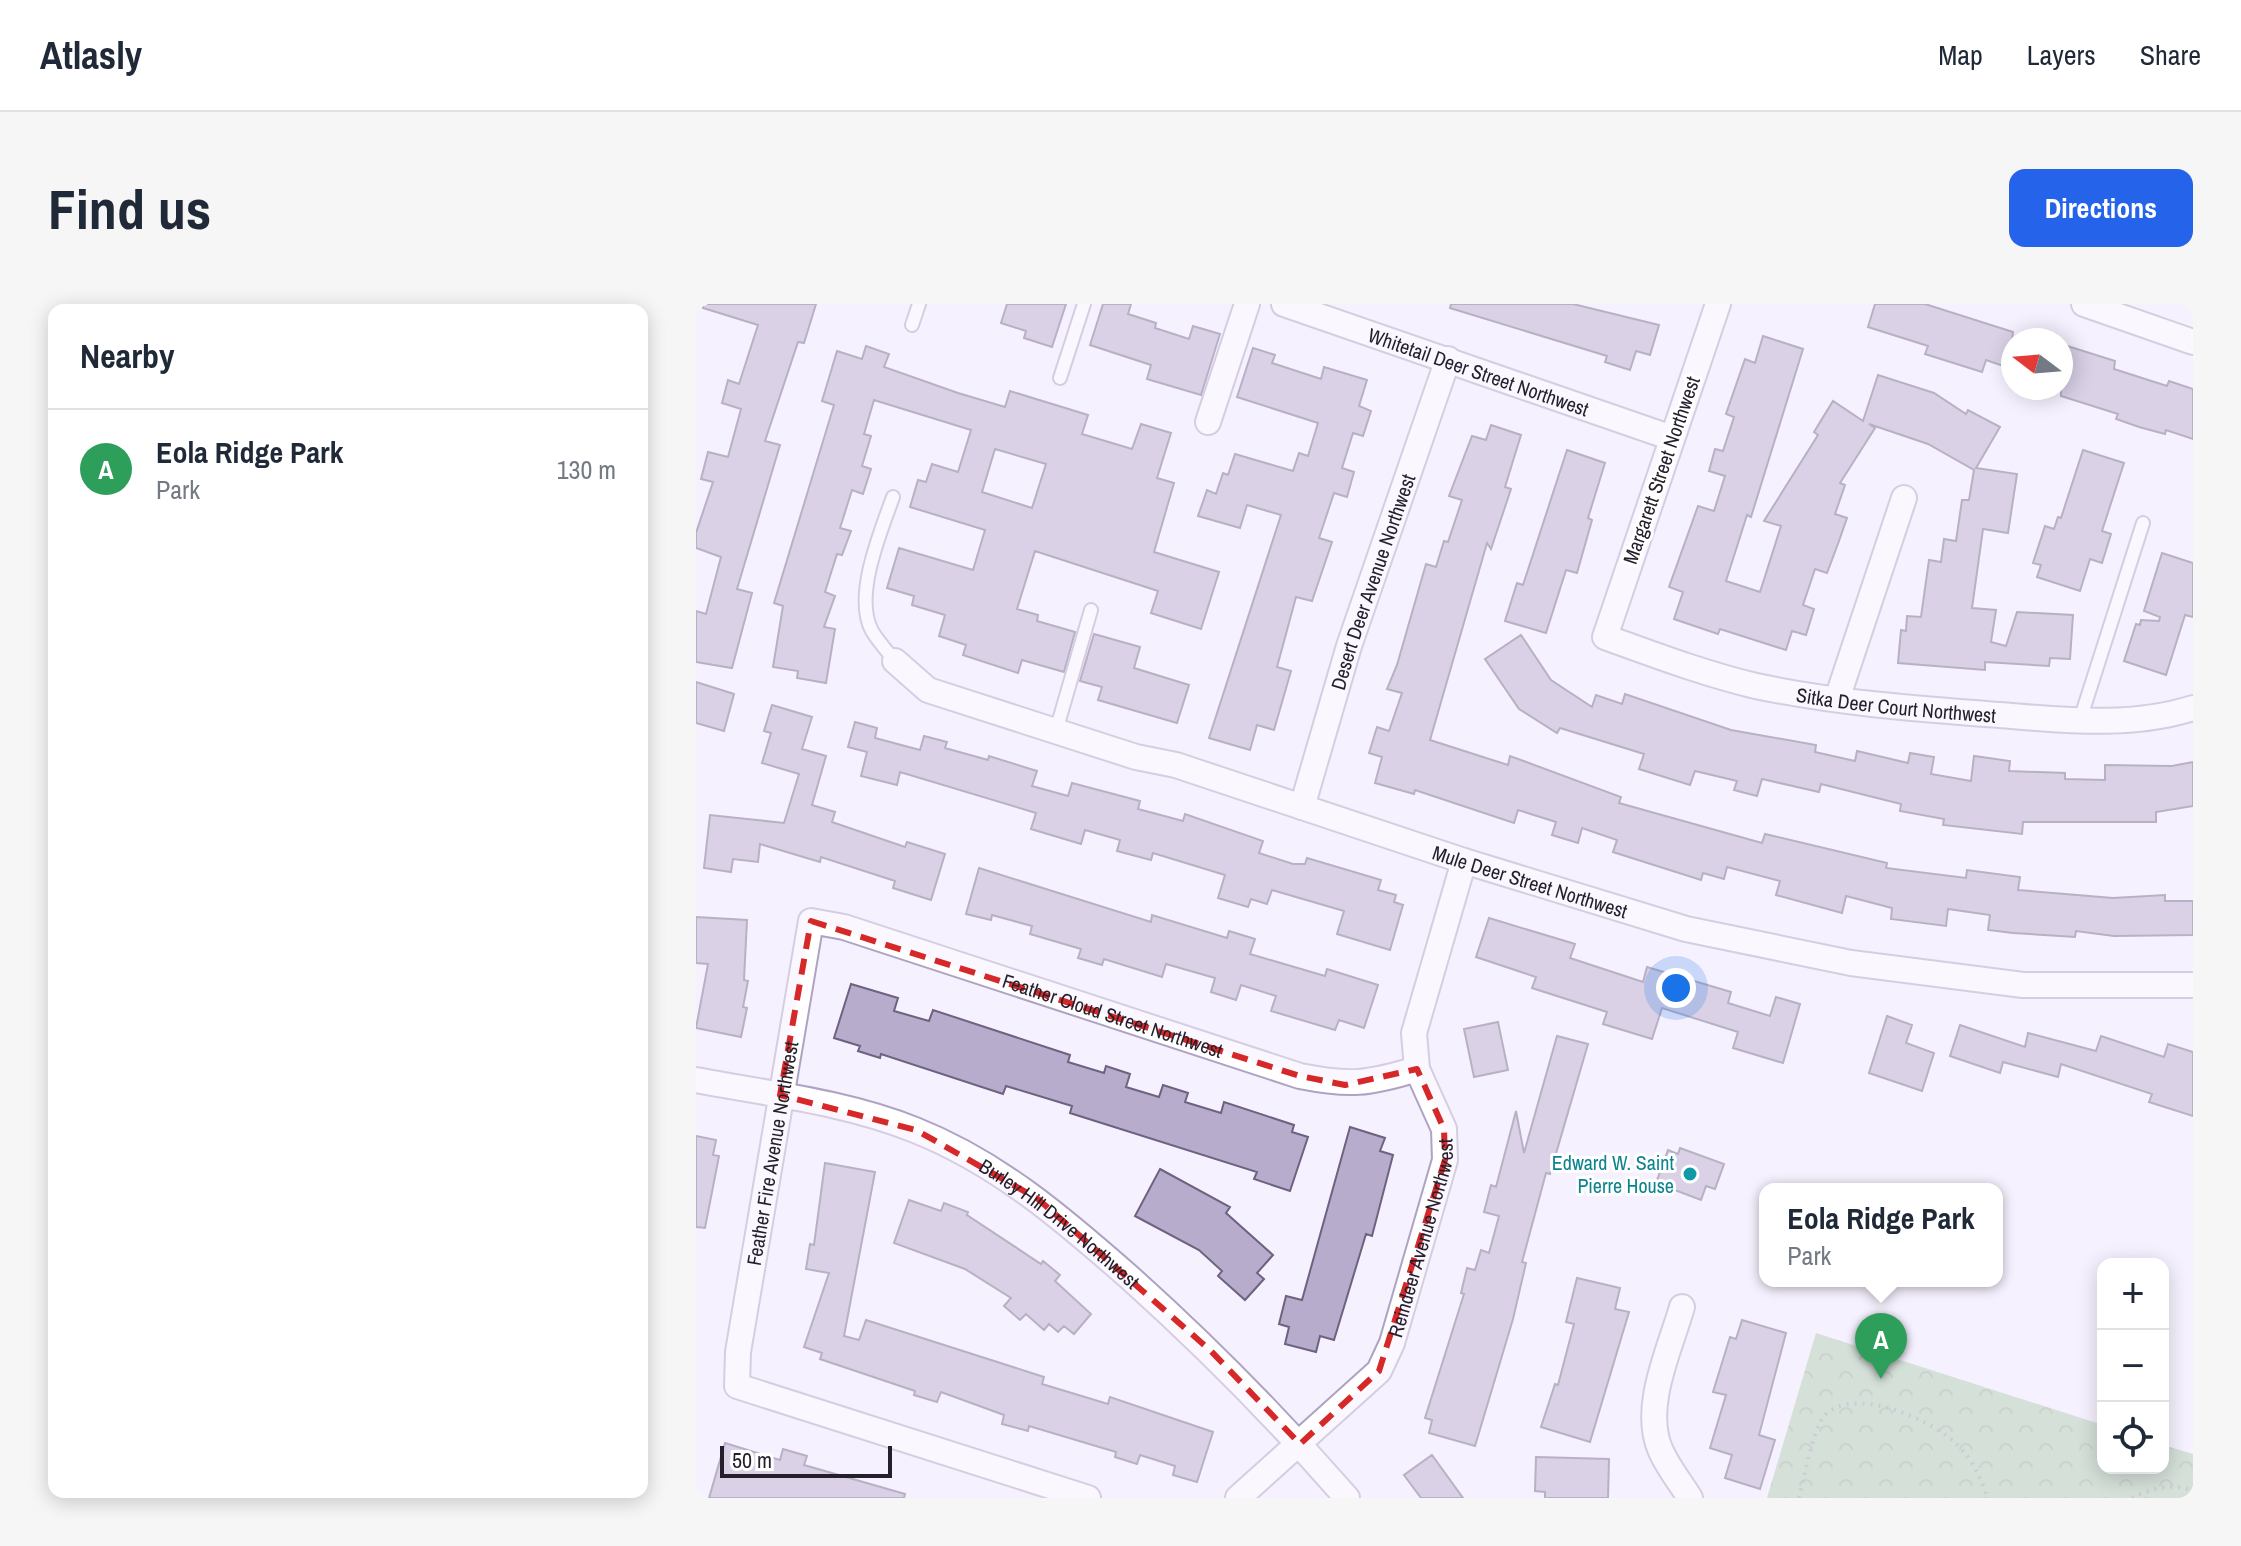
<!DOCTYPE html>
<html lang="en">
<head>
<meta charset="utf-8">
<style>
	:root { --surface:#fff; --page:#f6f6f7; --text:#1f2937; --muted:#747a83; --line:#e0e1e3; --accent:#2563eb }
	body { margin:0; font-family:"Archivo Narrow",sans-serif; background:var(--page); color:var(--text) }
	.controls { position:absolute; right:24px; bottom:24px; display:grid; overflow:hidden; border-radius:16px; box-shadow:0 4px 20px #0003 }
	.controls button { width:72px; height:72px; display:grid; place-items:center; padding:0; border:0; border-bottom:2px solid var(--line); background:var(--surface); color:var(--text); font:40px sans-serif }
	.compass { position:absolute; left:1305px; top:24px; width:72px; height:72px; border-radius:50%; background:var(--surface); box-shadow:0 4px 20px #0003; rotate:286deg }
	.scale { position:absolute; left:24px; bottom:20px; width:172px; box-sizing:border-box; padding-left:8px; border:4px solid #241f2b; border-top:0; font-size:22px; line-height:28px; white-space:nowrap; color:#241f2b; -webkit-text-stroke:6px #fff; paint-order:stroke }
	.you { position:absolute; left:980px; top:684px; width:28px; height:28px; margin:-20px; border:6px solid #fff; border-radius:50%; background:#1a73e8; box-shadow:0 0 0 12px #1a73e833 }
	.badge { display:grid; place-items:center; width:52px; height:52px; border-radius:50%; background:var(--accent); color:#fff; font-size:26px; font-weight:700 }
	.pin { position:absolute; translate:-50% -66px; filter:drop-shadow(0 2px 4px #0008) }
	.pin::after { content:''; position:absolute; top:42px; width:28px; height:24px; background:inherit; clip-path:polygon(0 0,100% 0,50% 100%) }
	.popup { position:absolute; left:1063px; top:879px; width:244px; height:104px; box-sizing:border-box; display:grid; place-content:center; border-radius:16px; background:var(--surface); filter:drop-shadow(0 2px 6px #0005); font-size:26px; white-space:nowrap; color:var(--muted) }
	.popup b { font-size:30px; color:var(--text) }
	.popup::after { content:''; position:absolute; left:50%; top:100%; margin-left:-16px; border:16px solid transparent; border-top-color:var(--surface) }
	.list { margin:0; padding:0; list-style:none }
	h2 { display:flex; justify-content:space-between; align-items:center; height:104px; margin:0; padding:0 32px; font-size:34px }
	h2 small { font-size:26px; font-weight:400; color:var(--muted) }
	.list li { display:grid; grid-template-columns:52px 1fr auto; gap:24px; align-items:center; box-sizing:border-box; height:120px; padding:0 32px; border-top:2px solid var(--line) }
	.list b { display:block; font-size:30px; white-space:nowrap }
	.list p { margin:0; font-size:26px; white-space:nowrap; color:var(--muted) }
	.list em { font-size:26px; font-style:normal; color:var(--muted) }
	.icon { flex:none; width:44px; height:44px; fill:none; stroke:currentColor; stroke-width:2; stroke-linecap:round; stroke-linejoin:round }
	.map { position:relative; flex:none; width:1497px; height:1194px; overflow:hidden; border-radius:16px }
	header { display:flex; align-items:center; gap:48px; box-sizing:border-box; height:112px; padding:0 40px; background:var(--surface); border-bottom:2px solid var(--line) }
	header strong { font-size:38px }
	nav { display:flex; gap:44px; margin-inline-start:auto; font-size:28px }
	.intro { display:flex; align-items:center; justify-content:space-between; box-sizing:border-box; height:192px; padding:0 48px }
	h1 { margin:0; font-size:56px }
	.button { padding:20px 36px; border-radius:16px; background:var(--accent); color:#fff; font-size:28px; font-weight:700 }
	main { display:flex; gap:48px; padding:0 48px }
	aside { flex:1; background:var(--surface); border-radius:16px; box-shadow:0 4px 20px #0003 }
	.map>svg:first-child { display:block }
	.park { fill:url(#park-crowns) }
	.building { fill:#b8accc; stroke:#6d627f; stroke-width:2; fill-rule:evenodd }
	.lines { fill:none; stroke-linecap:round; stroke-linejoin:round }
	.lane-casing { stroke:#afa3c3; stroke-width:16 }
	.street-casing { stroke:#afa3c3; stroke-width:28 }
	.path { stroke:#9f9ba7; stroke-width:4; stroke-dasharray:2 6; stroke-linecap:butt }
	.lane { stroke:#fff; stroke-width:12 }
	.street { stroke:#fff; stroke-width:24 }
	.marked { fill:none; stroke:#d62828; stroke-width:6; stroke-dasharray:16 10; stroke-linejoin:round }
	.culture-dot { fill:#0f9aa8; stroke:#fff; stroke-width:3 }
	.labels { text-anchor:middle; dominant-baseline:central; stroke-width:6; stroke-linejoin:round; paint-order:stroke }
	.street-label { font-size:20px; fill:#241f2b; stroke:#fff }
	.culture-label { font-size:20px; fill:#0d838f; stroke:#fff; text-anchor:end }
</style>
</head>
<body>
<header>
<strong>Atlasly</strong>
<nav><a>Map</a><a>Layers</a><a>Share</a></nav>
</header>
<div class="intro"><h1>Find us</h1><a class="button">Directions</a></div>
<main>
<aside>
<h2>Nearby<small></small></h2>
<ul class="list">
<li><span class="badge" style="background:#2e9e5b">A</span><div><b>Eola Ridge Park</b><p>Park</p></div><em>130 m</em></li>
</ul>
</aside>
<div class="map">
<svg width="1497" height="1194" viewBox="0 0 1497 1194">
	<defs>
		<pattern id="park-crowns" width="20" height="18" patternUnits="userSpaceOnUse" patternTransform="scale(2)"><rect width="20" height="18" fill="#adccae"/><path d="M2 6a3 3 0 1 1 6 0M12 15a3 3 0 1 1 6 0" fill="none" stroke="#95af96"/></pattern>
	</defs>
	<rect width="100%" height="100%" fill="#f5f1fe"/>
	<path class="park" d="M 1120,1029 L 1407,1121 L 1407,1164 L 1467,1164 L 1467,1141 L 1497,1150 L 1497,1194 L 1071,1194 Z"/>
	<path class="building" d="M 7,0 L 120,0 L 108,39 L 102,38 L 69,137 L 84,141 L 41,285 L 56,289 L 36,364 L 0,358 L 0,307 L 10,310 L 25,253 L 0,244 L 0,229 L 17,178 L 5,175 L 12,148 L 32,153 L 45,105 L 26,99 L 32,76 L 43,80 L 62,21 L 7,4 Z
		M 311,0 L 370,0 L 356,43 L 328,34 L 330,27 L 305,19 Z
		M 407,0 L 435,0 L 432,10 L 460,19 L 459,24 L 493,35 L 497,22 L 524,30 L 505,91 L 451,75 L 455,61 L 394,41 Z
		M 755,0 L 877,0 L 963,21 L 954,51 L 940,47 L 934,66 L 909,58 L 911,52 L 754,4 Z
		M 1179,0 L 1229,0 L 1317,28 L 1313,64 L 1290,56 L 1286,68 L 1229,50 L 1232,42 L 1172,23 Z
		M 1067,32 L 1107,45 L 1055,213 L 1051,211 L 1030,277 L 1064,288 L 1085,222 L 1068,217 L 1122,131 L 1118,128 L 1137,97 L 1167,117 L 1182,71 L 1238,89 L 1270,110 L 1272,106 L 1304,123 L 1280,164 L 1321,170 L 1312,229 L 1287,225 L 1276,304 L 1300,306 L 1295,338 L 1310,342 L 1321,308 L 1377,311 L 1374,355 L 1354,354 L 1353,362 L 1289,358 L 1289,366 L 1202,359 L 1205,326 L 1210,327 L 1211,312 L 1225,313 L 1233,256 L 1245,258 L 1248,235 L 1260,237 L 1266,196 L 1273,196 L 1278,166 L 1232,140 L 1173,120 L 1179,124 L 1144,179 L 1149,181 L 1139,210 L 1151,214 L 1143,237 L 1131,269 L 1119,265 L 1107,301 L 1118,305 L 1110,331 L 1096,327 L 1090,346 L 1024,325 L 1022,330 L 978,315 L 987,288 L 973,283 L 1002,202 L 1018,207 L 1029,172 L 1013,167 L 1019,145 L 1027,147 L 1038,113 L 1030,110 L 1049,55 L 1059,59 Z
		M 1365,40 L 1419,57 L 1418,65 L 1471,82 L 1473,77 L 1497,85 L 1497,135 L 1470,126 L 1469,130 L 1443,123 L 1420,115 L 1422,110 L 1365,92 Z
		M 170,42 L 193,50 L 188,63 L 262,89 L 309,103 L 314,87 L 392,111 L 386,130 L 436,145 L 445,120 L 475,129 L 461,174 L 478,179 L 458,248 L 523,268 L 505,325 L 455,309 L 462,287 L 339,247 L 321,305 L 342,311 L 341,317 L 379,328 L 368,368 L 326,356 L 322,369 L 267,351 L 270,341 L 243,332 L 249,311 L 216,301 L 218,292 L 191,284 L 203,244 L 277,266 L 289,226 L 214,203 L 222,176 L 230,178 L 236,160 L 262,168 L 275,126 L 178,96 L 168,130 L 175,132 L 166,162 L 175,165 L 167,190 L 156,186 L 144,224 L 155,227 L 146,251 L 141,250 L 129,288 L 139,292 L 128,323 L 139,325 L 130,379 L 101,374 L 102,367 L 77,363 L 87,302 L 78,299 L 138,101 L 126,97 L 141,47 L 166,55 ZM 299,145 L 350,160 L 336,204 L 286,188 Z
		M 557,44 L 579,51 L 576,59 L 625,75 L 628,63 L 671,76 L 663,102 L 675,107 L 667,132 L 657,129 L 646,164 L 658,168 L 651,193 L 638,189 L 623,234 L 636,238 L 616,297 L 600,293 L 581,363 L 595,367 L 578,426 L 561,421 L 554,446 L 513,434 L 585,211 L 551,201 L 544,224 L 502,212 L 511,186 L 520,190 L 527,169 L 532,171 L 539,150 L 597,167 L 603,149 L 612,152 L 622,119 L 541,93 Z
		M 795,121 L 825,131 L 809,183 L 815,185 L 795,245 L 791,239 L 734,436 L 812,461 L 814,452 L 925,493 L 923,499 L 1066,539 L 1069,530 L 1191,559 L 1190,564 L 1270,574 L 1271,566 L 1324,573 L 1322,586 L 1417,594 L 1469,591 L 1469,597 L 1497,597 L 1497,631 L 1418,632 L 1380,627 L 1379,633 L 1317,629 L 1292,626 L 1294,611 L 1252,605 L 1250,622 L 1195,615 L 1196,604 L 1150,592 L 1146,609 L 1080,591 L 1084,577 L 1031,563 L 1028,575 L 1007,569 L 1005,576 L 917,548 L 921,536 L 886,524 L 882,539 L 856,531 L 860,518 L 822,506 L 818,519 L 719,486 L 718,490 L 679,479 L 686,453 L 673,449 L 681,423 L 693,427 L 706,389 L 691,385 L 701,361 L 730,260 L 740,263 L 748,237 L 752,238 L 766,196 L 753,192 L 776,132 L 790,136 Z
		M 871,146 L 909,159 L 892,214 L 896,216 L 881,269 L 870,266 L 850,329 L 809,317 L 821,279 L 827,281 Z
		M 1387,146 L 1428,159 L 1406,227 L 1415,230 L 1406,259 L 1394,255 L 1384,287 L 1341,273 L 1345,261 L 1337,259 L 1349,222 L 1358,225 L 1362,213 L 1365,214 Z
		M 1466,249 L 1497,259 L 1497,313 L 1489,311 L 1470,371 L 1428,357 L 1440,320 L 1444,321 L 1445,316 L 1463,317 L 1464,313 L 1448,307 Z
		M 398,330 L 444,343 L 438,364 L 493,381 L 481,419 L 402,396 L 406,383 L 384,377 Z
		M 825,331 L 855,376 L 896,403 L 900,391 L 926,400 L 929,390 L 1035,426 L 1120,441 L 1119,448 L 1159,457 L 1161,447 L 1212,459 L 1214,449 L 1238,453 L 1235,470 L 1275,477 L 1278,452 L 1314,457 L 1313,467 L 1369,469 L 1369,475 L 1409,476 L 1409,461 L 1476,462 L 1497,458 L 1497,502 L 1460,508 L 1460,518 L 1327,518 L 1326,530 L 1247,521 L 1248,515 L 1204,507 L 1205,500 L 1125,480 L 1123,488 L 1066,475 L 1061,492 L 1038,486 L 1041,477 L 999,467 L 994,481 L 943,465 L 948,450 L 864,424 L 861,429 L 823,405 L 789,355 Z
		M 0,378 L 38,390 L 28,427 L 0,419 Z
		M 76,401 L 116,413 L 106,445 L 130,452 L 116,501 L 139,508 L 136,518 L 209,543 L 211,538 L 249,550 L 235,596 L 197,584 L 199,577 L 125,553 L 124,558 L 64,540 L 62,558 L 37,555 L 35,568 L 8,564 L 14,511 L 88,519 L 103,470 L 66,459 L 75,429 L 68,427 Z
		M 159,418 L 181,424 L 179,434 L 224,446 L 228,432 L 251,438 L 249,444 L 292,456 L 293,452 L 341,467 L 336,482 L 372,492 L 376,479 L 444,497 L 442,505 L 487,517 L 489,510 L 567,537 L 563,549 L 597,560 L 609,560 L 611,554 L 685,576 L 682,586 L 700,591 L 698,598 L 707,601 L 694,646 L 641,630 L 648,607 L 576,586 L 571,600 L 555,595 L 552,603 L 522,594 L 529,571 L 457,549 L 455,556 L 421,547 L 424,536 L 389,526 L 385,540 L 335,525 L 340,509 L 204,468 L 201,481 L 165,472 L 171,448 L 152,443 Z
		M 283,564 L 455,618 L 456,611 L 531,634 L 533,627 L 559,635 L 554,650 L 629,672 L 631,665 L 682,681 L 668,724 L 643,716 L 639,726 L 575,707 L 580,692 L 545,681 L 540,696 L 515,688 L 519,674 L 470,660 L 466,673 L 408,655 L 406,661 L 382,654 L 385,645 L 334,630 L 336,622 L 296,611 L 295,616 L 270,610 Z
		M 0,613 L 51,616 L 48,676 L 52,677 L 47,703 L 51,704 L 45,733 L 0,724 L 12,660 L 0,659 Z
		M 793,614 L 879,640 L 874,654 L 947,678 L 951,663 L 1035,688 L 1032,699 L 1074,712 L 1080,693 L 1104,700 L 1087,759 L 1037,744 L 1042,728 L 966,704 L 956,735 L 907,720 L 911,708 L 836,684 L 840,673 L 780,653 Z
		M 155,680 L 202,694 L 198,707 L 233,717 L 237,706 L 374,751 L 372,758 L 408,769 L 410,762 L 434,770 L 430,783 L 463,793 L 467,781 L 492,789 L 489,798 L 525,809 L 528,798 L 598,821 L 596,828 L 612,833 L 594,887 L 558,875 L 561,868 L 374,809 L 376,802 L 310,782 L 307,790 L 185,750 L 184,754 L 162,747 L 164,742 L 138,734 Z
		M 1191,712 L 1216,721 L 1210,739 L 1238,749 L 1226,787 L 1173,769 Z
		M 802,718 L 812,766 L 778,773 L 768,725 Z
		M 1264,721 L 1329,743 L 1332,729 L 1400,747 L 1405,732 L 1468,753 L 1472,740 L 1497,748 L 1497,812 L 1453,798 L 1456,790 L 1365,760 L 1362,773 L 1307,758 L 1304,769 L 1254,752 Z
		M 861,732 L 892,740 L 854,870 L 850,869 L 826,958 L 830,959 L 817,1015 L 779,1142 L 733,1129 L 736,1116 L 729,1114 L 768,990 L 765,989 L 771,964 L 779,966 L 785,946 L 793,949 L 803,912 L 788,908 L 795,881 L 800,883 L 820,807 L 828,849 Z
		M 654,823 L 689,834 L 684,847 L 697,851 L 676,932 L 670,930 L 638,1036 L 624,1032 L 620,1048 L 589,1040 L 593,1023 L 583,1020 L 590,992 L 606,996 Z
		M 0,832 L 20,836 L 17,851 L 23,852 L 9,924 L 0,923 Z
		M 984,844 L 1028,860 L 1019,885 L 1010,882 L 1005,896 L 960,879 L 972,846 L 982,850 Z
		M 129,859 L 179,868 L 148,1032 L 163,1036 L 170,1016 L 348,1073 L 346,1080 L 412,1100 L 414,1093 L 517,1128 L 501,1178 L 477,1171 L 479,1162 L 444,1151 L 441,1160 L 419,1153 L 420,1148 L 333,1122 L 332,1127 L 306,1120 L 308,1111 L 245,1088 L 241,1098 L 218,1091 L 219,1087 L 124,1055 L 126,1049 L 108,1043 L 133,969 L 110,965 L 114,940 L 118,941 Z
		M 464,865 L 534,903 L 530,909 L 577,951 L 561,969 L 568,975 L 549,996 L 522,972 L 526,967 L 503,946 L 439,912 Z
		M 213,896 L 245,907 L 248,899 L 272,908 L 271,911 L 345,960 L 347,957 L 364,971 L 359,977 L 395,1010 L 378,1030 L 368,1022 L 362,1028 L 353,1020 L 348,1026 L 330,1010 L 324,1016 L 308,1002 L 315,994 L 269,965 L 198,939 Z
		M 881,974 L 924,984 L 919,1005 L 933,1008 L 894,1138 L 845,1123 L 859,1080 L 862,1081 L 878,1020 L 870,1018 Z
		M 1046,1016 L 1090,1029 L 1063,1131 L 1079,1136 L 1064,1185 L 1029,1174 L 1036,1151 L 1014,1144 L 1030,1091 L 1017,1088 L 1034,1033 L 1040,1035 Z
		M 29,1139 L 84,1156 L 87,1145 L 111,1152 L 108,1161 L 209,1190 L 208,1194 L 13,1194 Z
		M 736,1151 L 767,1194 L 725,1194 L 708,1171 Z
		M 840,1153 L 913,1155 L 912,1194 L 849,1194 L 849,1188 L 839,1187 Z"/>
	<g class="lines">
		<defs>
			<path id="lane" d="M 216,21 L 223,0
				M 364,74 L 388,0
				M 197,193 C 185,227 157,292 176,327 C 182,337 191,347 199,357
				M 1384,416 L 1447,219
				M 360,427 L 395,306"/>
			<g id="street">
				<path id="s1" d="M 588,0 L 976,134"/>
				<path id="s2" d="M 1022,0 L 909,333 C 959,351 1009,370 1060,382 C 1140,399 1222,405 1303,411 C 1368,416 1434,424 1497,404"/>
				<path d="M 1388,0 L 1497,38"/>
				<path d="M 512,118 L 551,0"/>
				<path id="s3" d="M 199,357 L 232,386 L 440,453 L 480,461 L 768,557 L 990,625 L 1155,659 L 1327,681 L 1497,681"/>
				<path d="M 1141,395 L 1208,194"/>
				<path id="s4" d="M 606,503 L 653,342 L 752,55"/>
				<path id="s5" d="M 0,776 C 74,790 149,798 219,826 C 302,859 367,915 433,973 C 511,1043 582,1115 651,1194"/>
				<path d="M 986,1003 C 974,1045 946,1102 964,1145 C 971,1162 984,1178 994,1194"/>
				<path id="s6" d="M 392,1194 L 41,1082 L 42,1048 L 115,617 L 148,623 L 604,772 C 654,782 672,780 721,765"/>
				<path id="s7" d="M 542,1194 L 683,1067 L 696,1039 L 749,856 L 748,825 L 721,765 L 718,729 L 768,557"/>
			</g>
		</defs>
		<use href="#lane" class="lane-casing"/>
		<use href="#street" class="street-casing"/>
		<path class="path" d="M 1103,1194 C 1108,1175 1117,1125 1128,1112 C 1156,1081 1231,1114 1257,1137 C 1273,1150 1286,1174 1291,1194
			M 1436,1194 C 1454,1185 1478,1178 1497,1187"/>
		<use href="#lane" class="lane"/>
		<use href="#street" class="street"/>
	</g>
	<path d="M0 0H1497V1194H0ZM 115,617 L 604,772 L 649,781 L 721,765 L 748,825 L 749,856 L 683,1067 L 604,1140 L 515,1047 L 342,895 L 220,826 L 84,791 Z" fill="#f5f1fe" fill-opacity=".55" fill-rule="evenodd"/>
	<path class="marked" d="M 115,617 L 604,772 L 649,781 L 721,765 L 748,825 L 749,856 L 683,1067 L 604,1140 L 515,1047 L 342,895 L 220,826 L 84,791 Z"/>
	<circle class="culture-dot" cx="994" cy="870" r="8"/>
	<g class="labels">
		<g class="street-label">
			<text stroke="none"><textPath href="#s1" startOffset="206">Whitetail Deer Street Northwest</textPath></text>
			<text transform="translate(965 166) rotate(-71)">Margarett Street Northwest</text>
			<text stroke="none"><textPath href="#s4" startOffset="236">Desert Deer Avenue Northwest</textPath></text>
			<text stroke="none"><textPath href="#s2" startOffset="652">Sitka Deer Court Northwest</textPath></text>
			<text stroke="none"><textPath href="#s3" startOffset="676">Mule Deer Street Northwest</textPath></text>
			<text stroke="none"><textPath href="#s6" startOffset="1156">Feather Cloud Street Northwest</textPath></text>
			<text stroke="none"><textPath href="#s6" startOffset="604">Feather Fire Avenue Northwest</textPath></text>
			<text stroke="none"><textPath href="#s5" startOffset="398">Burley Hill Drive Northwest</textPath></text>
			<text stroke="none"><textPath href="#s7" startOffset="330">Reindeer Avenue Northwest</textPath></text>
		</g>
		<g class="culture-label">
			<text x="978" y="858">Edward W. Saint<tspan x="978" dy="23">Pierre House</tspan></text>
		</g>
	</g>
</svg>
<div class="controls">
<button>+</button>
<button>−</button>
<button><svg class="icon" aria-label="locate" viewBox="0 0 24 24"><circle cx="12" cy="12" r="6"/><path d="M12 2v4M12 18v4M2 12h4M18 12h4"/></svg></button>
</div>
<svg class="compass" viewBox="-18 -18 36 36"><path d="M0-13l5 13h-10z" fill="#e53935"/><path d="M0 13l5-13h-10z" fill="#747a83"/></svg>
<div class="scale">50 m</div>
<div class="you"></div>
<div class="pin badge" style="left:1185px;top:1075px;background:#2e9e5b">A</div>
<div class="popup"><b>Eola Ridge Park</b>Park</div>
</div>
</main>
</body>
</html>
